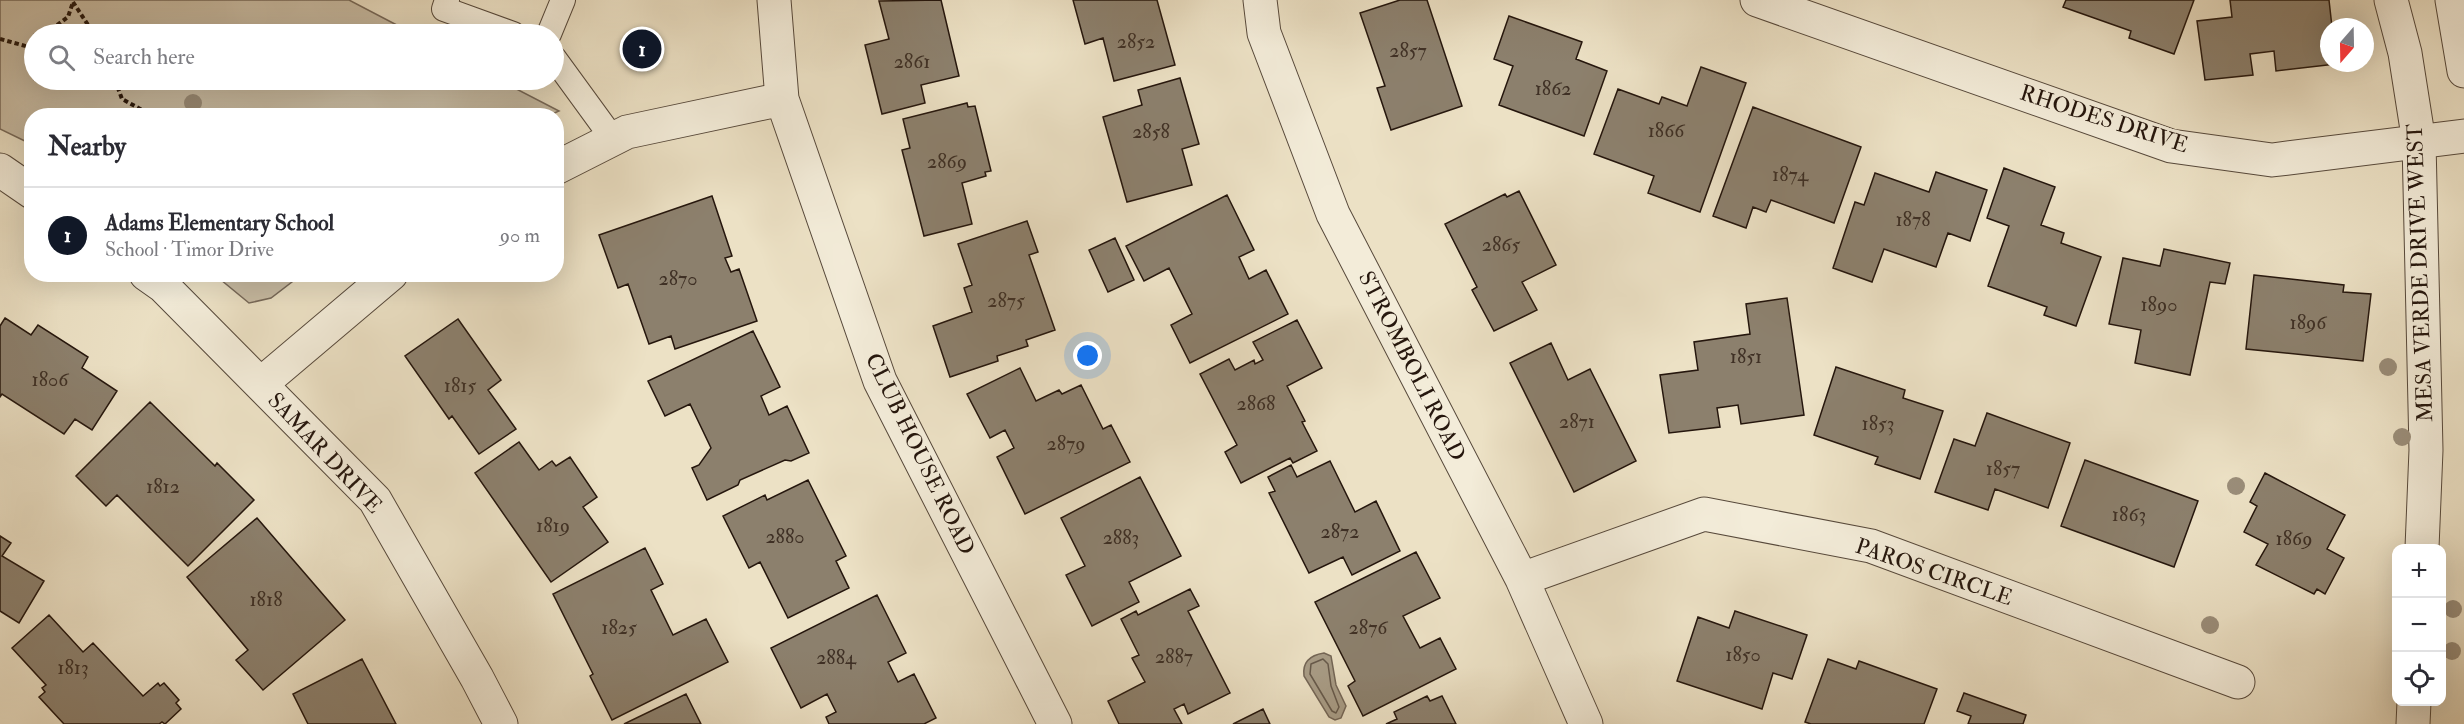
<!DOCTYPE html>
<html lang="en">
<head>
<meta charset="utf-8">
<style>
	:root { --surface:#fff; --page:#f2f2f3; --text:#2b2b33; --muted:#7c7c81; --line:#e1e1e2; --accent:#111827 }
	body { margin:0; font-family:"IM FELL Double Pica",serif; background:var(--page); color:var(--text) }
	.controls { position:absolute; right:18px; bottom:18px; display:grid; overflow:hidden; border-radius:12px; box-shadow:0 6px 24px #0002 }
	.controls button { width:54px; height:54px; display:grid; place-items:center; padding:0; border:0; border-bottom:2px solid var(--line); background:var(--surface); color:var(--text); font:30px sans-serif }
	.compass { position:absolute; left:2320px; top:18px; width:54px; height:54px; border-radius:50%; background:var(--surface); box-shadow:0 6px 24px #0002; rotate:200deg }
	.you { position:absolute; left:1088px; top:356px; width:21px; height:21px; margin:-15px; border:4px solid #fff; border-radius:50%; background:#1a73e8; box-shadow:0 0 0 9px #1a73e833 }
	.badge { display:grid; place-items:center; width:39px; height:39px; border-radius:50%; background:var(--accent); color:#fff; font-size:20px; font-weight:700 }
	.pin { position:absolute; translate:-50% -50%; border:3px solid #fff; box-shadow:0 2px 6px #0006 }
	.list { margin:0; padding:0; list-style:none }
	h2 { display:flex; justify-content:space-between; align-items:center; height:78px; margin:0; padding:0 24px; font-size:26px }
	h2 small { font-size:20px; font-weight:400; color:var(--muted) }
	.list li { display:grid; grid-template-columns:39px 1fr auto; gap:18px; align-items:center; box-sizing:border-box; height:96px; padding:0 24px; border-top:2px solid var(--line) }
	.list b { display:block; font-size:22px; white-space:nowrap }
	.list p { margin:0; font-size:20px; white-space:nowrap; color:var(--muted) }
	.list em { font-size:20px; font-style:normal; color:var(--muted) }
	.icon { flex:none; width:33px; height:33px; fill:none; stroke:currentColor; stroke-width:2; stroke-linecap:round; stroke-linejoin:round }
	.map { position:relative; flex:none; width:2464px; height:724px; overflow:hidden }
	.search { position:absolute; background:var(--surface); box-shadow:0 6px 24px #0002; left:24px; top:24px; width:540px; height:66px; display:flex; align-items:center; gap:15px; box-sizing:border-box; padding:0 21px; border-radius:33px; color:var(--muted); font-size:22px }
	.panel { position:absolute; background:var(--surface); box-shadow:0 6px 24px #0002; left:24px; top:108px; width:540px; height:174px; border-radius:24px }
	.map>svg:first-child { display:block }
	.green { fill:#cabea6; stroke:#786a5a; stroke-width:1.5 }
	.water { fill:#a89c86; stroke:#746656; stroke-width:1.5 }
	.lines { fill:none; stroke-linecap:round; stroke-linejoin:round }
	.shore { stroke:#66594a; stroke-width:1.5 }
	.building { fill:#8c806d; stroke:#25160d; stroke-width:1.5 }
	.service-casing { stroke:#57493b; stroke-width:26 }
	.minor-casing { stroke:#57493b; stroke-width:35 }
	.tertiary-casing { stroke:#57493b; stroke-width:35 }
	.path { stroke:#25160d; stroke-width:4; stroke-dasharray:4.5 3; stroke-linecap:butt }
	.service { stroke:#f3ecd9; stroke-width:24 }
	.minor { stroke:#f3ecd9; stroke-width:33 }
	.tertiary { stroke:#f3ecd9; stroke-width:33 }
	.tree { fill:#9a8d79 }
	.labels { text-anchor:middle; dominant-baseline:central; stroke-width:6; stroke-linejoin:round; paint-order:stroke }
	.number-label { font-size:20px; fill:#3f3025 }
	.street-label { font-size:22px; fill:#25160d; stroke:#f3ecd9 }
</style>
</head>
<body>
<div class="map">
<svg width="2464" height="724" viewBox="0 0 2464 724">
	<rect width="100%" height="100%" fill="#ece1c5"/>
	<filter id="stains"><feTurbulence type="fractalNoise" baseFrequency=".00333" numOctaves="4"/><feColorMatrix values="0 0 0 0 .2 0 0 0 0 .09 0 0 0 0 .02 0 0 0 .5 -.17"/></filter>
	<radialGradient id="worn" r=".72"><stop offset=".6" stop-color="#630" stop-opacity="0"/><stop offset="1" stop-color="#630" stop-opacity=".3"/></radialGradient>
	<path class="green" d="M 0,0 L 349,0 L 414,34 L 34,34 L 34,80 L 499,80 L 559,111 L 548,116 L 32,116 L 31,144 L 0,129 Z
		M 215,275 L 301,275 L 271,298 L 249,303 Z"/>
	<path class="water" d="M 1324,653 L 1331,656 L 1336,685 L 1346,706 L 1341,718 L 1335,720 L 1329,717 L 1304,676 C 1302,661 1311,655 1324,653 Z"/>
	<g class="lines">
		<path class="shore" d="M 1323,659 L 1328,664 L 1331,686 L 1339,707 L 1336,713 L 1332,711 L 1310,674 L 1311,664 Z"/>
	</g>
	<path class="building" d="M 941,0 L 959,76 L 921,85 L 925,103 L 882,114 L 865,45 L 889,39 L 879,1 Z
		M 1073,0 L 1157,0 L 1175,65 L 1114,81 L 1103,38 L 1085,44 Z
		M 1400,0 L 1427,0 L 1462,106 L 1391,130 L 1377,88 L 1385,86 L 1360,13 Z
		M 2066,0 L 2194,0 L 2174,54 L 2129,38 L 2131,31 L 2063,7 Z
		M 2230,0 L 2329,0 L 2332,27 L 2329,27 L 2329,63 L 2336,64 L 2276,71 L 2274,51 L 2250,54 L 2253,75 L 2205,80 L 2197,21 L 2232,17 Z
		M 1509,16 L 1582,42 L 1576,59 L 1607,71 L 1584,136 L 1499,105 L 1513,66 L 1494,59 Z
		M 1701,67 L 1746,83 L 1700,212 L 1648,193 L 1654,176 L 1594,154 L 1618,89 L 1659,104 L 1662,97 L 1687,106 Z
		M 1180,78 L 1199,144 L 1182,149 L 1192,185 L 1127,202 L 1103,117 L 1142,105 L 1138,90 Z
		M 967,103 L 968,107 L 975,106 L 991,171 L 985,172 L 986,176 L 962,183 L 972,224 L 924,236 L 902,150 L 910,148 L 903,119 Z
		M 1753,107 L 1861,147 L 1834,223 L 1771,200 L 1766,212 L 1753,207 L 1746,228 L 1713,216 Z
		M 2004,168 L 2055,187 L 2041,225 L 2064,233 L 2061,243 L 2101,257 L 2076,326 L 2044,315 L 2047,307 L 1988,286 L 2009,226 L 1987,218 Z
		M 1936,172 L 1987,190 L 1970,241 L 1948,233 L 1936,267 L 1884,249 L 1872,282 L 1833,268 L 1855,202 L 1864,205 L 1875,173 L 1929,192 Z
		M 1519,191 L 1556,265 L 1522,282 L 1537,310 L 1494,331 L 1472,290 L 1477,287 L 1445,224 L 1505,194 L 1507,197 Z
		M 1227,195 L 1254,250 L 1239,257 L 1249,279 L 1266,270 L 1288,314 L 1190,363 L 1171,325 L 1192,314 L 1169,268 L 1144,281 L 1126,246 Z
		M 712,196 L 732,256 L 725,258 L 731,272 L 739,269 L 757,321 L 675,349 L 671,336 L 649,344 L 628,284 L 618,288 L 599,235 Z
		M 1027,221 L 1038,252 L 1029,255 L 1055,330 L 1026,340 L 1028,346 L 997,356 L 998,361 L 950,377 L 933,326 L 972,312 L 964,288 L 972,285 L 958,244 Z
		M 1115,238 L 1134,280 L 1108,292 L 1089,250 Z
		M 2164,249 L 2230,263 L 2225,284 L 2210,282 L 2190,375 L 2135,363 L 2141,330 L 2109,324 L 2123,258 L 2160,266 Z
		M 2254,275 L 2344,285 L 2343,292 L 2371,294 L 2363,361 L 2246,349 Z
		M 1787,298 L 1804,415 L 1741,424 L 1738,405 L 1717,408 L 1720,427 L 1669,433 L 1660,375 L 1698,370 L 1694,342 L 1750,334 L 1746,304 Z
		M 5,318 L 31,335 L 38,325 L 88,357 L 82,368 L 117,391 L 92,430 L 75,419 L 64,434 L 2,394 L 0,397 L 0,326 Z
		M 458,319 L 501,380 L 488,390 L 516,429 L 479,454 L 452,416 L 449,419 L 405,356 Z
		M 1297,320 L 1322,368 L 1287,386 L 1305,421 L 1302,422 L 1317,451 L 1293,463 L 1290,458 L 1241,483 L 1225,452 L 1237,445 L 1200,374 L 1229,359 L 1235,370 L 1254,360 L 1255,364 L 1263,360 L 1253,342 Z
		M 753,331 L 780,387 L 761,396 L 769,415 L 787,406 L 809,453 L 791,461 L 785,460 L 740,480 L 738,485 L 707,500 L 692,468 L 699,465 L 711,448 L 690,404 L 665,416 L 648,381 Z
		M 1551,343 L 1568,380 L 1590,369 L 1636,461 L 1574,492 L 1510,363 Z
		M 1836,367 L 1905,390 L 1903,398 L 1943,411 L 1920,479 L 1875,464 L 1878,457 L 1814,435 Z
		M 1020,368 L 1036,401 L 1059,390 L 1062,394 L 1081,385 L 1103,429 L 1111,425 L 1130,462 L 1025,514 L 997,457 L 1014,448 L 1005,430 L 990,438 L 967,394 Z
		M 150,402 L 215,466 L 217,463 L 254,500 L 188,566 L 117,495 L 106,506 L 76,476 Z
		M 1987,413 L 2070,443 L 2048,508 L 1995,489 L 1988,510 L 1935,492 L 1954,439 L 1975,446 Z
		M 519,442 L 539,470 L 552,461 L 556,466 L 570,457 L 597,497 L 583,507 L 608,542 L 551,582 L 475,473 Z
		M 2085,460 L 2198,501 L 2174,567 L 2061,526 Z
		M 1330,461 L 1355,512 L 1376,501 L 1400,551 L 1352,575 L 1343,557 L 1309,573 L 1269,493 L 1275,491 L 1268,477 L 1291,465 L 1297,477 Z
		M 2265,473 L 2345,515 L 2327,549 L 2344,558 L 2325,594 L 2317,589 L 2314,594 L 2256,565 L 2268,544 L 2244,532 L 2257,506 L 2250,502 Z
		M 1140,477 L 1181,556 L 1129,582 L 1139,602 L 1092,626 L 1066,575 L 1085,566 L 1061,518 Z
		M 808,480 L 846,556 L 836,561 L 849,588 L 788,618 L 760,562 L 749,568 L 723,516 L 765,495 L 767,500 Z
		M 257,518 L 345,620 L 263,690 L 236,660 L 248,650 L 187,577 Z
		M 0,536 L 11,543 L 2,556 L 44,581 L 19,623 L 0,611 Z
		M 645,548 L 663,584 L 651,590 L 673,635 L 706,619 L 728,662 L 612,720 L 590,676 L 593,674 L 553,594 Z
		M 1416,552 L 1440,598 L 1403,616 L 1420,648 L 1440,638 L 1456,669 L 1363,716 L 1348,686 L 1355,681 L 1315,602 Z
		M 1190,589 L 1199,606 L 1188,611 L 1230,693 L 1188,714 L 1184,704 L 1174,709 L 1182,724 L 1119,724 L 1108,701 L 1145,682 L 1132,658 L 1139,655 L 1121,619 L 1136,611 L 1138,615 Z
		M 877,595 L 906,653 L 888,662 L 898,682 L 914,674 L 936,718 L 924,724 L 829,724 L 826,717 L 836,712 L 827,694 L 801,708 L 771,648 Z
		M 1735,611 L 1807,635 L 1792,679 L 1773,673 L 1762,709 L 1677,681 L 1698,617 L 1729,628 Z
		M 49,615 L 83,652 L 93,643 L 143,696 L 158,683 L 160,686 L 164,683 L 179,700 L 176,703 L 181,709 L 165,724 L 162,722 L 159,724 L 64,724 L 39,697 L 45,692 L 42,688 L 46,685 L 12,648 Z
		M 362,659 L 396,724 L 308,724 L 293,694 Z
		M 1828,659 L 1856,669 L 1859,661 L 1937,689 L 1924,724 L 1811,724 L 1805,722 Z
		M 1964,693 L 2026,715 L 2023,724 L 1968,724 L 1971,716 L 1957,711 Z
		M 686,694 L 701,724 L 624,724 Z
		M 1427,696 L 1430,701 L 1442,696 L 1456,724 L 1386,724 L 1397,719 L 1394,712 Z
		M 1263,709 L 1270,724 L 1233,724 Z"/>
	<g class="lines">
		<defs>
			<path id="service" d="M 447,0 L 444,9 L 513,34
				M 549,34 L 563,0
				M 554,58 L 613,139"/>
			<path id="minor" d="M 774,0 L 782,99 L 880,381 L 1055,724
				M 1260,0 L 1264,33 L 1333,214 L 1522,579 L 1586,724
				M 1757,0 L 2171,146 L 2272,160 L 2464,136
				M 556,168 L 627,132 L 782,99
				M 0,170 L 32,192
				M 146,274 L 163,286 L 375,500 L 477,678 L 501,724
				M 261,384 L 391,274
				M 1522,579 L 1704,514 L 1871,546 L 2238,682"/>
			<path id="tertiary" d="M 2391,0 L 2405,53 L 2419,142 L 2426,450 L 2422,548
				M 2452,0 L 2464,71
				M 2413,724 L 2414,702"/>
		</defs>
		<use href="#service" class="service-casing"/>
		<use href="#minor" class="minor-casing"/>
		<use href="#tertiary" class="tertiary-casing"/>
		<path class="path" d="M 73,2 L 94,34
			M 45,34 L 68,17 L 73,2
			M 0,39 L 29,47 L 34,42
			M 115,80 L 122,99 L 153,116"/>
		<use href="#service" class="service"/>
		<use href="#minor" class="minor"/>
		<use href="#tertiary" class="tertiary"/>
	</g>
	<g class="tree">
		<circle cx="193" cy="103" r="9"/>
		<circle cx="2388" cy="367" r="9"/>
		<circle cx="2402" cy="437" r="9"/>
		<circle cx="2236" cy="486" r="9"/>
		<circle cx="2453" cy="609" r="9"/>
		<circle cx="2210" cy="625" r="9"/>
		<circle cx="2452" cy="651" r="9"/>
	</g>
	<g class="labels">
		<g class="number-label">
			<text x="1136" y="41">2852</text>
			<text x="1408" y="50">2857</text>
			<text x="912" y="61">2861</text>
			<text x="1553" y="88">1862</text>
			<text x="1666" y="130">1866</text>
			<text x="1151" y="131">2858</text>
			<text x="947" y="161">2869</text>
			<text x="1790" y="174">1874</text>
			<text x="1913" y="219">1878</text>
			<text x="1501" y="244">2865</text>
			<text x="678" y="278">2870</text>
			<text x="1006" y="300">2875</text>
			<text x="2159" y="304">1890</text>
			<text x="2308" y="322">1896</text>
			<text x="1746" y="356">1851</text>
			<text x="50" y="379">1806</text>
			<text x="460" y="385">1815</text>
			<text x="1256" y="403">2868</text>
			<text x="1577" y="421">2871</text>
			<text x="1878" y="423">1853</text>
			<text x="1066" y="443">2879</text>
			<text x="2003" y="468">1857</text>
			<text x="163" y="486">1812</text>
			<text x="2129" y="514">1863</text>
			<text x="553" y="525">1819</text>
			<text x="1340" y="531">2872</text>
			<text x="785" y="536">2880</text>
			<text x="1121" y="537">2883</text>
			<text x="2294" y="538">1869</text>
			<text x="266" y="599">1818</text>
			<text x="619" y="627">1825</text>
			<text x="1368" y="627">2876</text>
			<text x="1743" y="654">1850</text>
			<text x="1174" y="656">2887</text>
			<text x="836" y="657">2884</text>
			<text x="73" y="667">1813</text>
		</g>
		<g class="street-label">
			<text transform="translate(2104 119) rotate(18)">RHODES DRIVE</text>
			<text transform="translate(2420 273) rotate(-92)">MESA VERDE DRIVE WEST</text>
			<text transform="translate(1412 366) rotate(63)">STROMBOLI ROAD</text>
			<text transform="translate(325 453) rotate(47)">SAMAR DRIVE</text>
			<text transform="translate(920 454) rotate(64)">CLUB HOUSE ROAD</text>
			<text transform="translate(1934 572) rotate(19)">PAROS CIRCLE</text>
		</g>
	</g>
	<rect width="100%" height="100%" filter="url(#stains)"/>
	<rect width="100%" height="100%" fill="url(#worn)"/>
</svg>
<div class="controls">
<button>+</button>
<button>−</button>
<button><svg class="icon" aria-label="locate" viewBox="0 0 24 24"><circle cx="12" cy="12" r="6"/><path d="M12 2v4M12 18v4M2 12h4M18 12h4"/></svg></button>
</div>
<svg class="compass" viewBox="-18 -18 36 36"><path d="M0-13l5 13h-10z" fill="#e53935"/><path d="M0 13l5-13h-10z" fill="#7c7c81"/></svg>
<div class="you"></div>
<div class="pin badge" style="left:642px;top:49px">1</div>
<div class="search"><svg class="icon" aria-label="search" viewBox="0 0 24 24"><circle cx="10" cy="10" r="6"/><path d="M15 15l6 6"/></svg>Search here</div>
<section class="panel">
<h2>Nearby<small></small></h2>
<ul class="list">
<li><span class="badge">1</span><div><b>Adams Elementary School</b><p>School · Timor Drive</p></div><em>90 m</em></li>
</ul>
</section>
</div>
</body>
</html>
